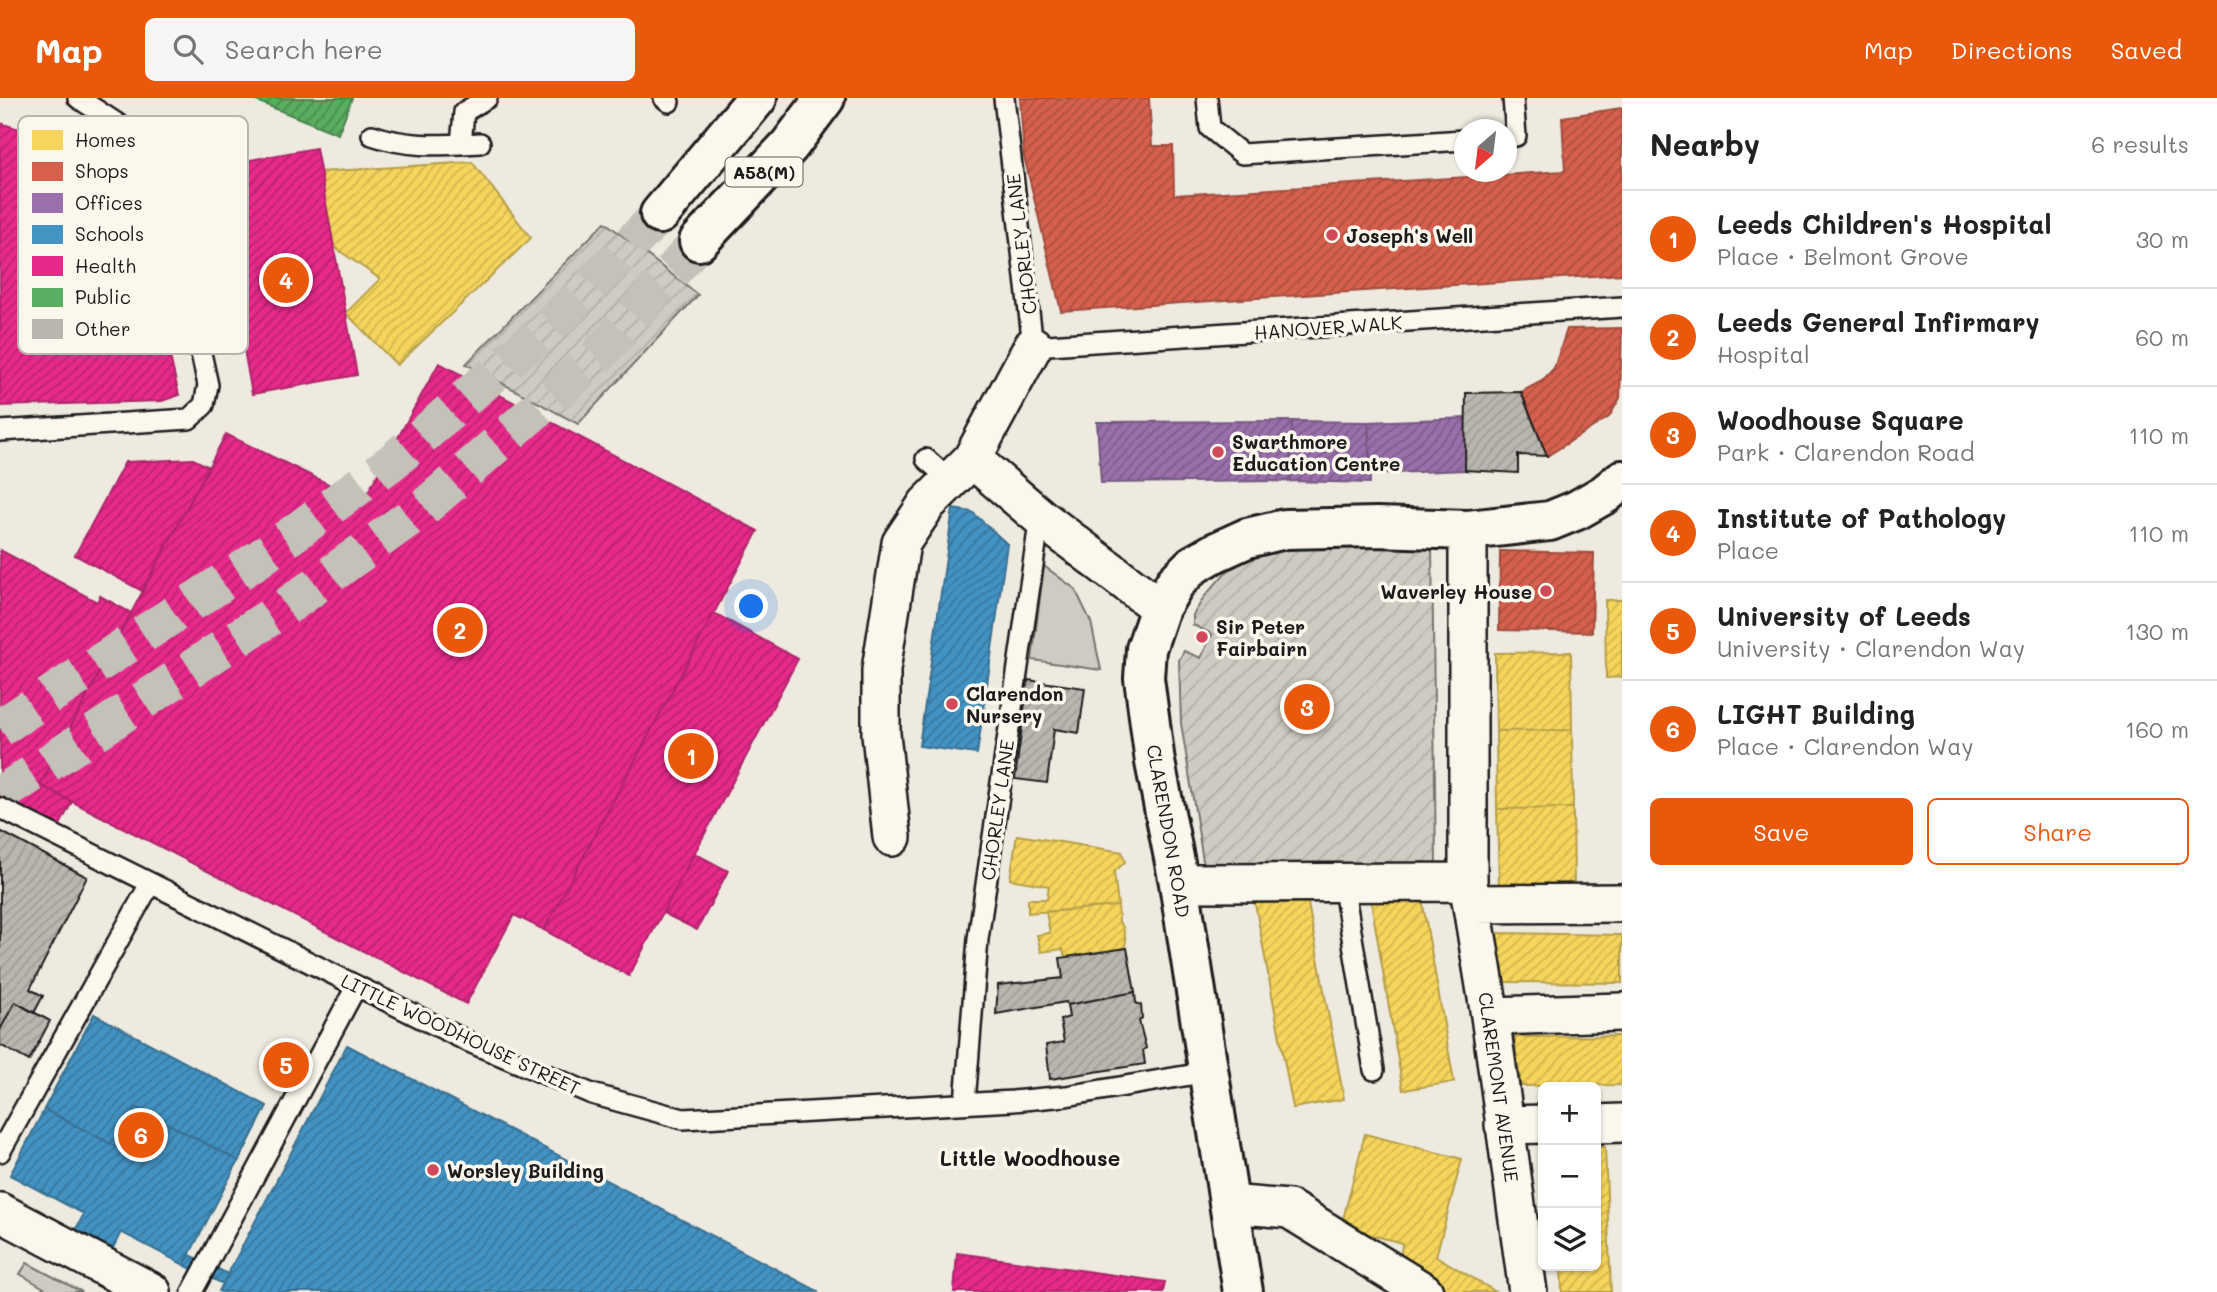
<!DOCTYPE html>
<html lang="en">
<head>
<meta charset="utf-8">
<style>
	:root { --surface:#fff; --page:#f6f6f6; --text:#222; --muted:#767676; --line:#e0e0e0; --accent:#ea580c }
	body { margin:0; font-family:Mali,sans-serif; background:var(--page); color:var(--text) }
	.controls { position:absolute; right:21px; bottom:21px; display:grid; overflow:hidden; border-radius:10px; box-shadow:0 2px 5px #0004 }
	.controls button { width:63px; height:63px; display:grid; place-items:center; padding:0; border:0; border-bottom:2px solid var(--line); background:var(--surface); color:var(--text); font:35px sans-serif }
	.compass { position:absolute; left:1454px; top:21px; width:63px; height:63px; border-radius:50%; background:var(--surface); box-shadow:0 2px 5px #0004; rotate:208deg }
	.you { position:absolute; left:752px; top:509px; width:24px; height:24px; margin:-18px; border:5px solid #fff; border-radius:50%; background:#1a73e8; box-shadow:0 0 0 10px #1a73e833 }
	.badge { display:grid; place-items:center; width:46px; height:46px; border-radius:50%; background:var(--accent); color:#fff; font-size:23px; font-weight:700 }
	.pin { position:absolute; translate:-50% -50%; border:4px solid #fff; box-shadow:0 2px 7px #0006 }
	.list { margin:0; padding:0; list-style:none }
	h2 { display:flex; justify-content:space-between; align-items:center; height:91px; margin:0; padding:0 28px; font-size:30px }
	h2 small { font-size:23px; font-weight:400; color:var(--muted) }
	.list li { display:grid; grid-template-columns:46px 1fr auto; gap:21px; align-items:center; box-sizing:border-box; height:98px; padding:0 28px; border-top:2px solid var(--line) }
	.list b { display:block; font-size:26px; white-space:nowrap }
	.list p { margin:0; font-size:23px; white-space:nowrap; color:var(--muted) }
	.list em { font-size:23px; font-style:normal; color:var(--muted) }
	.actions { display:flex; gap:14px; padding:21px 28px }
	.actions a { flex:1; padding:16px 0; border:2px solid var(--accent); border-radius:10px; text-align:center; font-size:24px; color:var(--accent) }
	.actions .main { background:var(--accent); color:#fff }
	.icon { flex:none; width:38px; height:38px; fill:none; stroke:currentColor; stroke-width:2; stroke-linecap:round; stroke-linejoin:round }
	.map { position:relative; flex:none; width:1622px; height:1194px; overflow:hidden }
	header { display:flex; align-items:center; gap:42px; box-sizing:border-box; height:98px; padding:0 35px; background:var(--accent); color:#fff }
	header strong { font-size:33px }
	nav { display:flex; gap:38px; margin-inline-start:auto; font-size:24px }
	.search { width:490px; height:63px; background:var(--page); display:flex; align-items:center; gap:18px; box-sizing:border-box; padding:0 24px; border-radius:10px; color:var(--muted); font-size:26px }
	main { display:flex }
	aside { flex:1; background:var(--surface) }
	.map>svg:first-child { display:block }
	.green { fill:#ceccc2; stroke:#75746f; stroke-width:2 }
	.garden { fill:url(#garden-furrows); stroke:#75746f; stroke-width:2 }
	.homes { fill:url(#homes-hatch); stroke:#b59e49; stroke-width:2 }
	.shops { fill:url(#shops-hatch); stroke:#9e4c3e; stroke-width:2 }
	.offices { fill:url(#offices-hatch); stroke:#745780; stroke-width:2 }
	.schools { fill:url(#schools-hatch); stroke:#376f91; stroke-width:2 }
	.health { fill:url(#health-hatch); stroke:#aa2569; stroke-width:2 }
	.public { fill:url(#public-hatch); stroke:#47824c; stroke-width:2 }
	.building { fill:url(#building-hatch); stroke:#1c1c1c; stroke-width:2 }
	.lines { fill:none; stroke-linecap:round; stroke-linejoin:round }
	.motorway-tunnel { stroke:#c4c1b8; stroke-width:38; stroke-dasharray:38 19; stroke-linecap:butt }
	.service-casing { stroke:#1c1c1c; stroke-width:24 }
	.minor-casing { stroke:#1c1c1c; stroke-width:42 }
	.tertiary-casing { stroke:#1c1c1c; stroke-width:44 }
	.motorway-casing { stroke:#1c1c1c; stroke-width:44 }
	.service { stroke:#fbf7ec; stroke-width:19 }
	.minor { stroke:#fbf7ec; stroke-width:37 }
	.tertiary { stroke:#fbf7ec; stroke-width:38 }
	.motorway { stroke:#fbf7ec; stroke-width:38 }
	.poi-dot { fill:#d1495b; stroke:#fbf7ec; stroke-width:2.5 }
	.labels { text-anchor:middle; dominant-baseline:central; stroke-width:7; stroke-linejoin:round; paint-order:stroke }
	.shield { fill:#fbf7ec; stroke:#5f5e5a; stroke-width:2 }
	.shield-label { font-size:18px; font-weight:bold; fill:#1c1c1c }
	.poi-label { font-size:19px; font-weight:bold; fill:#1c1c1c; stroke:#fbf7ec; text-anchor:start }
	.street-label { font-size:19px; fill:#1c1c1c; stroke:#fbf7ec }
	.neighbourhood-label { font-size:21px; font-weight:bold; fill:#1c1c1c; stroke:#fbf7ec }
	.key { fill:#fbf7ec; stroke:#b8b5ae; stroke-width:2 }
	.key-label { font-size:19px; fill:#1c1c1c }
</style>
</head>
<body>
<header>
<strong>Map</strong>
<div class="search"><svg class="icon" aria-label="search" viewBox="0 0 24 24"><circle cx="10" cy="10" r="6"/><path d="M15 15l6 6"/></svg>Search here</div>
<nav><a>Map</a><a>Directions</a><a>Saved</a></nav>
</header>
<main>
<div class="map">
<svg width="1622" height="1194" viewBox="0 0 1622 1194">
	<defs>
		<pattern id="garden-furrows" width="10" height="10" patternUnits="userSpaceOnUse" patternTransform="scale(1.75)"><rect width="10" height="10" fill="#ceccc2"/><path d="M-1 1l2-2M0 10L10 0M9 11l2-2" fill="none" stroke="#b0afa6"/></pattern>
		<pattern id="homes-hatch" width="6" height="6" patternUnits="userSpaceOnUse" patternTransform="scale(1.75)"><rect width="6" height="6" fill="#f6d55c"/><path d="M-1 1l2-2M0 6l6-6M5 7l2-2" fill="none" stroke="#d2b64f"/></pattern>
		<pattern id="shops-hatch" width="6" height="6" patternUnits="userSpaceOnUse" patternTransform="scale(1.75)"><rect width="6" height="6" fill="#d6604d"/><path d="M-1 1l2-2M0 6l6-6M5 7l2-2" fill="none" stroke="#ad4e3f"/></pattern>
		<pattern id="offices-hatch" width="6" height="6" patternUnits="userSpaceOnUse" patternTransform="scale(1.75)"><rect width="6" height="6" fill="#9970ab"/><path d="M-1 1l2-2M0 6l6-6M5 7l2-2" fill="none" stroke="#7c5b8a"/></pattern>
		<pattern id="schools-hatch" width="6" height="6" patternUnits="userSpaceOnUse" patternTransform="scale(1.75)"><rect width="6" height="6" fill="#4393c3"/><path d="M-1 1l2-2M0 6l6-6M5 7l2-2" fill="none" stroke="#37779e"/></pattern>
		<pattern id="health-hatch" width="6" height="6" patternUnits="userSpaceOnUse" patternTransform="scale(1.75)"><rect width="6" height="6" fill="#e7298a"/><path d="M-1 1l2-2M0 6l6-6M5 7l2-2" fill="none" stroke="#ba2270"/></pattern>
		<pattern id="public-hatch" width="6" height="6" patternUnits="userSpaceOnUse" patternTransform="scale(1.75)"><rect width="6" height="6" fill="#5aae61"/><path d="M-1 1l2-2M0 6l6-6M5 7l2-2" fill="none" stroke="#4a8d4f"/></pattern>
		<pattern id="building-hatch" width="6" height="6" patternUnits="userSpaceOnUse" patternTransform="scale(1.75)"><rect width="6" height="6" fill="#b9b6af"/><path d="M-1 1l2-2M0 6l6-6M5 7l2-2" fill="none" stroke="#9e9c96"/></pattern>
	</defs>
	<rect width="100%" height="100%" fill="#eeeadf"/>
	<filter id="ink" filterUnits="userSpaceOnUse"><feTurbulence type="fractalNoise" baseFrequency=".0143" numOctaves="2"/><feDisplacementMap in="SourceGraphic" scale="14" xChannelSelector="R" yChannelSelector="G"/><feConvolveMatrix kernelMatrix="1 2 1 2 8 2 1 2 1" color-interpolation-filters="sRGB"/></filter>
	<g filter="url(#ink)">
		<path class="green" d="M 1044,468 L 1075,491 L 1091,524 L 1101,572 L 1032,562 Z
			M 27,1165 L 82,1194 L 51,1194 L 20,1176 Z"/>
		<path class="garden" d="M 605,124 L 698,197 L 578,326 L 466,266 Z
			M 1432,449 L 1436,768 L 1204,769 L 1181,625 L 1179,562 L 1184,553 L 1201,560 L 1212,536 L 1193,527 L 1193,517 L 1205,498 L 1225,475 L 1247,461 L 1275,451 Z"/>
		<path class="homes" d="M 472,64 L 531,140 L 397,267 L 346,215 L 380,181 L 334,149 L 320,74 Z
			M 1605,502 L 1622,502 L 1622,579 L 1606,580 Z
			M 1571,554 L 1572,632 L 1496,633 L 1495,555 Z
			M 1572,632 L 1573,710 L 1497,711 L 1496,633 Z
			M 1573,710 L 1574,787 L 1499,788 L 1497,711 Z
			M 1017,737 L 1122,754 L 1125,764 L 1114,774 L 1118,808 L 1028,815 L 1028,801 L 1047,801 L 1049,788 L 1010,781 Z
			M 1421,795 L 1454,984 L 1403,992 L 1370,797 Z
			M 1254,800 L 1307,800 L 1344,1001 L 1293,1010 Z
			M 1118,808 L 1119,824 L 1123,829 L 1126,843 L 1124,851 L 1065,859 L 1063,851 L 1041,854 L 1037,837 L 1050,835 L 1046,814 Z
			M 1496,835 L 1622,837 L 1622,885 L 1505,884 Z
			M 1622,938 L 1622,987 L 1521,988 L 1514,939 Z
			M 1365,1036 L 1462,1061 L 1436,1158 L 1496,1194 L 1443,1194 L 1400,1168 L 1402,1145 L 1341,1129 Z
			M 1596,1049 L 1605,1049 L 1611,1194 L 1562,1194 L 1561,1168 L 1596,1168 Z"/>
		<path class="shops" d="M 1020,0 L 1149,0 L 1152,48 L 1173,48 L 1174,97 L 1565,73 L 1562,19 L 1622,10 L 1622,176 L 1061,213 L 1024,58 Z
			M 1622,230 L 1620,300 L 1609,319 L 1547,358 L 1521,294 L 1542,283 L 1554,270 L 1567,231 Z
			M 1500,453 L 1594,455 L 1592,534 L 1499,532 Z"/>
		<path class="offices" d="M 1466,320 L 1465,372 L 1371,376 L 1368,324 Z
			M 1292,323 L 1368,324 L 1370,385 L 1290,383 Z
			M 1292,323 L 1290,383 L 1101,385 L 1097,324 Z"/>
		<path class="schools" d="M 953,411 L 972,414 L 1007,446 L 977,656 L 919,648 Z
			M 94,916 L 267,1008 L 184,1167 L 121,1134 L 108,1160 L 71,1140 L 84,1116 L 10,1077 Z
			M 94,916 L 267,1008 L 239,1063 L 136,1009 L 115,1048 L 44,1011 Z
			M 347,947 L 818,1193 L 818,1194 L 220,1194 L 219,1193 Z
			M 190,1157 L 228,1176 L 223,1186 L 184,1167 Z"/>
		<path class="health" d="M 0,25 L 125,64 L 179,297 L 162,303 L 0,308 Z
			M 316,50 L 357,277 L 252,296 L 211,69 Z
			M 439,265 L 758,433 L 544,832 L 514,817 L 466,906 L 40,687 L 226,336 L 363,403 Z
			M 193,361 L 209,369 L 142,493 L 75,457 L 125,364 Z
			M 0,452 L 97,504 L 100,498 L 131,515 L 40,687 L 72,704 L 59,729 L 0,698 Z
			M 714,515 L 798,561 L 629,878 L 544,832 Z
			M 694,755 L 728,773 L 697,832 L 663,815 Z
			M 957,1155 L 1165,1184 L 1163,1194 L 954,1194 Z"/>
		<path class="public" d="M 249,0 L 352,0 L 338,36 Z"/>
		<path class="building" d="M 1521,294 L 1547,358 L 1518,357 L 1518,375 L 1465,372 L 1466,295 Z
			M 1028,582 L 1085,590 L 1079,635 L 1054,631 L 1047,685 L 1015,681 Z
			M 0,733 L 87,779 L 30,891 L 43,898 L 34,915 L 15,904 L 0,932 Z
			M 1127,850 L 1135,894 L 1067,907 L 1066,904 L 996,916 L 998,887 L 1063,880 L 1060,860 Z
			M 1135,894 L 1136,905 L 1141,907 L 1142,920 L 1139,923 L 1146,950 L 1143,952 L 1145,966 L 1050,981 L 1046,947 L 1064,944 L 1060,922 L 1069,919 L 1067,907 Z
			M 15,904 L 50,923 L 29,963 L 0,947 L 0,932 Z"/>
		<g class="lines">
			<path class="motorway-tunnel" d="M 0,630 L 260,460 L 392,364 L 559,219 L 660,116
				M 0,697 L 290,506 L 427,407 L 597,259 L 699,143"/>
			<defs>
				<path id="service" d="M 664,0 L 669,4
					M 1004,0 L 1033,248 L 1622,209
					M 1207,0 L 1210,30 L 1242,56 L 1464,42
					M 372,37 C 409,50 441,47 480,45
					M 1506,39 L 1516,38 L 1513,0
					M 461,46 L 464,14 L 487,0
					M 0,333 L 189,321 L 204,307 L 208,287 L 156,51 L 78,0
					M 926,361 L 950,382
					M 0,710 L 469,944 L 592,996 L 683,1021 L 1013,1003 L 1066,998 L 1208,974
					M 1343,785 L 1374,972
					M 965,1005 L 978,841 L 1040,419
					M 0,1054 L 150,786
					M 192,1194 L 356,889"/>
				<path id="minor" d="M 972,361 L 1040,419 L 1160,510
					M 892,739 L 881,636 L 881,572 L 901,445 L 927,406 L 972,361 L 1033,248
					M 1468,784 L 1490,918 L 1528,1194
					M 1179,785 L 1468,784 L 1468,432
					M 1473,806 L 1622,805
					M 1490,918 L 1622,914
					M 1596,1026 L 1622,1025
					M 1504,1027 L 1543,1026
					M 1229,1106 L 1289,1111 L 1424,1194
					M 0,1114 L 152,1194"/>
				<path id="tertiary" d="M 1243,1194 L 1179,785 L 1155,664 L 1144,580 L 1146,551 L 1160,510 L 1175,485 L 1193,467 L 1214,455 L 1247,440 L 1285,431 L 1377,429 L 1468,432 L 1550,423 L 1577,412 L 1605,396 L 1622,382"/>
				<path id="motorway" d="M 660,116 L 757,0
					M 699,143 L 789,48 L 825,0"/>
			</defs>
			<use href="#service" class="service-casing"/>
			<use href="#minor" class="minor-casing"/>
			<use href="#tertiary" class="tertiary-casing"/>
			<use href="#motorway" class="motorway-casing"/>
			<use href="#service" class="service"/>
			<use href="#minor" class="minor"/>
			<use href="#tertiary" class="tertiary"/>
			<use href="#motorway" class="motorway"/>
		</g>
	</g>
	<g class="poi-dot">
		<circle cx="1332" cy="137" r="7"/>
		<circle cx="1218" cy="354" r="7"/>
		<circle cx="1546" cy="493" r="7"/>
		<circle cx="1202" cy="539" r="7"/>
		<circle cx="952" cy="606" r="7"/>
		<circle cx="433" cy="1072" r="7"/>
	</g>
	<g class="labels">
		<rect class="shield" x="725.5" y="59.5" width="77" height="29" rx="5"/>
		<g class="shield-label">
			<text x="764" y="74">A58(M)</text>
		</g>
		<g class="poi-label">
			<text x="1346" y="137">Joseph's Well</text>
			<text x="1232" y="343">Swarthmore<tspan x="1232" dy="22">Education Centre</tspan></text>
			<text x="1532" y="493" text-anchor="end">Waverley House</text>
			<text x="1216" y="528">Sir Peter<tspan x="1216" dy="22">Fairbairn</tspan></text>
			<text x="966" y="595">Clarendon<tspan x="966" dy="22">Nursery</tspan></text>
			<text x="447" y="1072">Worsley Building</text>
		</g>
		<g class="street-label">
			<text transform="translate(1021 146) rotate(-97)">CHORLEY LANE</text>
			<text transform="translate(1328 229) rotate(-4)">HANOVER WALK</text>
			<text transform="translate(997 712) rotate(-82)">CHORLEY LANE</text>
			<text transform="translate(1169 733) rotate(80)">CLARENDON ROAD</text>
			<text transform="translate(461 936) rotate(25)">LITTLE WOODHOUSE STREET</text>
			<text transform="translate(1499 989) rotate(82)">CLAREMONT AVENUE</text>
		</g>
		<g class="neighbourhood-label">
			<text x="1030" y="1059">Little Woodhouse</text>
		</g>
	</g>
	<rect x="18" y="18" width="230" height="238" rx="10" class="key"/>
	<rect x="32" y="32" width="31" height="20" fill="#f6d55c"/>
	<rect x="32" y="64" width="31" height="19" fill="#d6604d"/>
	<rect x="32" y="95" width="31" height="20" fill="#9970ab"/>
	<rect x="32" y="127" width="31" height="19" fill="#4393c3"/>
	<rect x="32" y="158" width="31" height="20" fill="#e7298a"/>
	<rect x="32" y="190" width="31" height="19" fill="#5aae61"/>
	<rect x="32" y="221" width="31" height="20" fill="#b9b6af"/>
	<g class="key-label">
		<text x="75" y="49">Homes</text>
		<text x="75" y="80">Shops</text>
		<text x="75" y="112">Offices</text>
		<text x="75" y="143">Schools</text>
		<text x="75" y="175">Health</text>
		<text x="75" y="206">Public</text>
		<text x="75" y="238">Other</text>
	</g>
</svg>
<div class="controls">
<button>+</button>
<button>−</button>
<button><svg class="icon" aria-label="layers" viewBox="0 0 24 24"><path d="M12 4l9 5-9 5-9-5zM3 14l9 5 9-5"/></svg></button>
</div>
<svg class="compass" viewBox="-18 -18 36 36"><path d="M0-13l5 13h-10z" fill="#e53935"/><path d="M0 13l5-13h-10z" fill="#767676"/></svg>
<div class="you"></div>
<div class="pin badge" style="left:691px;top:658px">1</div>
<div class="pin badge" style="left:460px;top:532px">2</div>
<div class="pin badge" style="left:1307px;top:609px">3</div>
<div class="pin badge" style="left:286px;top:182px">4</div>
<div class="pin badge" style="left:286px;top:967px">5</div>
<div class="pin badge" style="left:141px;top:1037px">6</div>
</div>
<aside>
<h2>Nearby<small>6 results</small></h2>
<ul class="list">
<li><span class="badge">1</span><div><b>Leeds Children's Hospital</b><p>Place · Belmont Grove</p></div><em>30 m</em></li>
<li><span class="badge">2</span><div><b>Leeds General Infirmary</b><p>Hospital</p></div><em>60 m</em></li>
<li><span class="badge">3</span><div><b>Woodhouse Square</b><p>Park · Clarendon Road</p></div><em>110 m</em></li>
<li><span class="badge">4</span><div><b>Institute of Pathology</b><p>Place</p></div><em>110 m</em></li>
<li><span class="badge">5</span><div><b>University of Leeds</b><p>University · Clarendon Way</p></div><em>130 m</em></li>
<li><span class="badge">6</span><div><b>LIGHT Building</b><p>Place · Clarendon Way</p></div><em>160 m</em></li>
</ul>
<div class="actions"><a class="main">Save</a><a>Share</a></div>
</aside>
</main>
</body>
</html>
